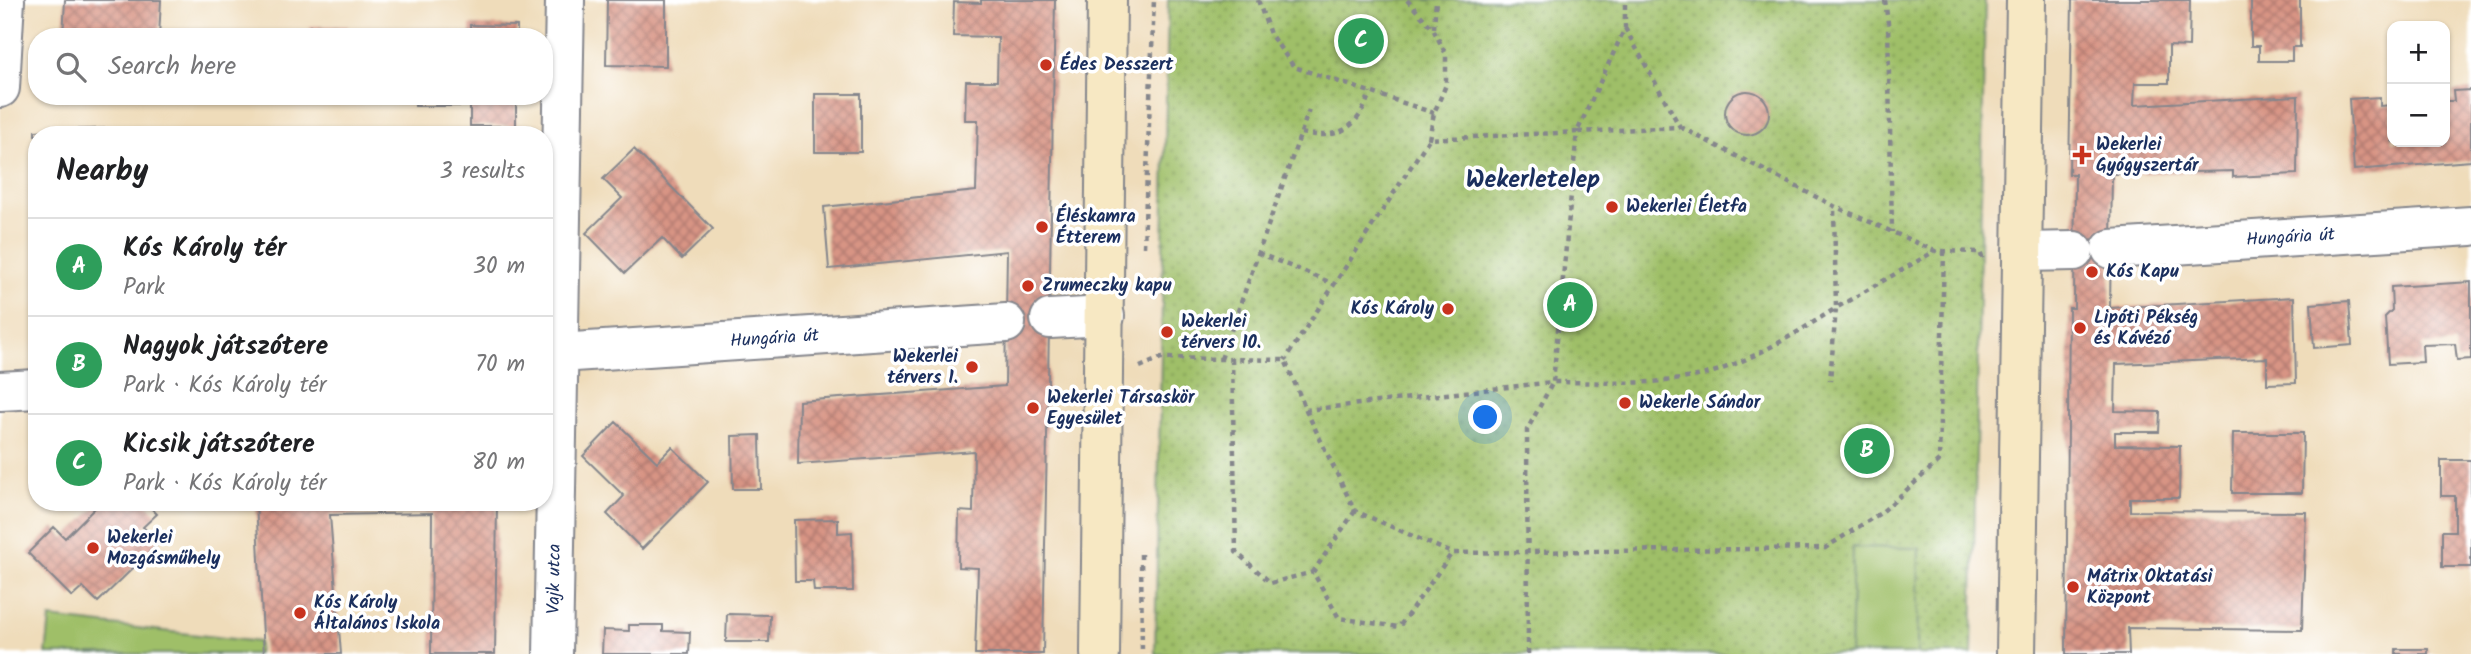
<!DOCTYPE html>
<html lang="en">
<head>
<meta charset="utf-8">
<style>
	:root { --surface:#fff; --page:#f2f2f2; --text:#202124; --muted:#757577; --line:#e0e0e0; --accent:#c8321e }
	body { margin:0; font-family:Kalam,sans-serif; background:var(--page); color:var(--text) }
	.controls { position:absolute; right:21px; top:21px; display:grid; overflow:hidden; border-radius:14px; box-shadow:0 2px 5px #0004 }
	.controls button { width:63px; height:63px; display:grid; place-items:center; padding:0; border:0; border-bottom:2px solid var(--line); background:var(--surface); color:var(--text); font:35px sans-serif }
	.you { position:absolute; left:1486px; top:418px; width:24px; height:24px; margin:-18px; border:5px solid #fff; border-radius:50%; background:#1a73e8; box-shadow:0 0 0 10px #1a73e833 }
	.badge { display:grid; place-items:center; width:46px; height:46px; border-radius:50%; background:var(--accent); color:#fff; font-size:23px; font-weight:700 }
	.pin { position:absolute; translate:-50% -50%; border:4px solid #fff; box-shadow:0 2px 7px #0006 }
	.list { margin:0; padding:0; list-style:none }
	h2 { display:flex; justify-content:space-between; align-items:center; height:91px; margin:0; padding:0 28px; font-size:30px }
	h2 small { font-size:23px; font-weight:400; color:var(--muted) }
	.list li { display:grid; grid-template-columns:46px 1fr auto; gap:21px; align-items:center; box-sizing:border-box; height:98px; padding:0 28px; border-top:2px solid var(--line) }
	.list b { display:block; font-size:26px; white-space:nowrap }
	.list p { margin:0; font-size:23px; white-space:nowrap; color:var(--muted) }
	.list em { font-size:23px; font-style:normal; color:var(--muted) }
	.icon { flex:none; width:38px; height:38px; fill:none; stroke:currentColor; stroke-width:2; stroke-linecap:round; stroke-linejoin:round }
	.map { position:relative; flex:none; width:2471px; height:654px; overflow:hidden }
	.search { position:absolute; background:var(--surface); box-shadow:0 2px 5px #0004; left:28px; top:28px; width:525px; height:77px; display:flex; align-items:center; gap:18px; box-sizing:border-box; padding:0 24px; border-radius:28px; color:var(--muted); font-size:26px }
	.panel { position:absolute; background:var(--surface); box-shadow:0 2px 5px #0004; left:28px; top:126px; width:525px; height:385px; border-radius:28px }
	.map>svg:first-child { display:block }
	.grass { fill:#9fbf67; stroke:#5d7762; stroke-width:2 }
	.park { fill:url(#park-dots); stroke:#5d7762; stroke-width:2 }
	.building { fill:url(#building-cross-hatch) }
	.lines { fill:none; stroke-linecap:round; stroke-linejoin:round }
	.street-casing { stroke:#85868c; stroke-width:42 }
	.secondary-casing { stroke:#85868c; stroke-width:42 }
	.path { stroke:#85868c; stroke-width:4.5; stroke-dasharray:5 5; stroke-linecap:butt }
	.street { stroke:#fff; stroke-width:38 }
	.secondary { stroke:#f7e8c3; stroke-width:38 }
	.poi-dot { fill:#c8321e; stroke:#fff; stroke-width:2.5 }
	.labels { text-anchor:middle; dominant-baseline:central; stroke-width:7; stroke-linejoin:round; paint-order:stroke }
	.poi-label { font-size:18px; font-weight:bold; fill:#1b2f5e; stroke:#fff; text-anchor:start }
	.street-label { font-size:18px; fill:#1b2f5e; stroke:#fff }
	.district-label { font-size:24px; font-weight:bold; fill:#1b2f5e; stroke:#fff }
</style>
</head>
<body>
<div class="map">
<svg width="2471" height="654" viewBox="0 0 2471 654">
	<defs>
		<pattern id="park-dots" width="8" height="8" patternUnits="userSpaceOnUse" patternTransform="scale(1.75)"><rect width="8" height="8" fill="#9fbf67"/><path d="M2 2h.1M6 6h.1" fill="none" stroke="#819c58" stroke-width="1.8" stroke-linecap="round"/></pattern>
		<pattern id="building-cross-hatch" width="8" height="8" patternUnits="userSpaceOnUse" patternTransform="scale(1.75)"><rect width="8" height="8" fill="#d89484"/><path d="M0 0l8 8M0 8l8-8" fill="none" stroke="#ae796f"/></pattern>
	</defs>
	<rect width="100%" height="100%" fill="#fff"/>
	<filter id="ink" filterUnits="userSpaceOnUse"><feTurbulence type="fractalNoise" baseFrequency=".0143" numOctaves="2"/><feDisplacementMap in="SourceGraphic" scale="14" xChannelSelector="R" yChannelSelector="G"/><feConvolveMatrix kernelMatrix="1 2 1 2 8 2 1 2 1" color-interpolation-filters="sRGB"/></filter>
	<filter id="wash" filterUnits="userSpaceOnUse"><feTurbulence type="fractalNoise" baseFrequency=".00686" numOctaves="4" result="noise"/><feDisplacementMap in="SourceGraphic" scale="28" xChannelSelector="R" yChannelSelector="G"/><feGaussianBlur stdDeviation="1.57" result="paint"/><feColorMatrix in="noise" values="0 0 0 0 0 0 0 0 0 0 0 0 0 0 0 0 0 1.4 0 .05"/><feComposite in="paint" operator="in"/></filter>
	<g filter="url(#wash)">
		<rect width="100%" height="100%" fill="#efdcba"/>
		<path class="grass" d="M 1853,547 L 1920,548 L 1917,654 L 1850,654 Z
			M 50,618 L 259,642 L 258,654 L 46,654 Z"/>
		<path class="park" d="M 1168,0 L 1985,0 L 1972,654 L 1917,654 L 1919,548 L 1853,547 L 1850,654 L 1155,654 Z"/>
		<g id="blocks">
			<path class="building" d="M 65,0 L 161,0 L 159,37 L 101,34 L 101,37 L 63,37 Z
				M 607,0 L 666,0 L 666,66 L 606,65 Z
				M 981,0 L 1055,0 L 1043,654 L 975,654 L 978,568 L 958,567 L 959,511 L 973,512 L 974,451 L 798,464 L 799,401 L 1005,386 L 1007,251 L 829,269 L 824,207 L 976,191 L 978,120 L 965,120 L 966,81 L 997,81 L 998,37 L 953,36 L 954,2 L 981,3 Z
				M 2072,0 L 2190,0 L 2189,47 L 2169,46 L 2169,83 L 2135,83 L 2134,105 L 2298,96 L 2297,174 L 2233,177 L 2233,171 L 2112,174 L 2110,308 L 2294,297 L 2296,383 L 2267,384 L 2267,358 L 2116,364 L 2115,411 L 2160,412 L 2159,432 L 2115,432 L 2115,445 L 2180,446 L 2179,498 L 2130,498 L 2130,511 L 2306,512 L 2302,630 L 2128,628 L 2129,654 L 2066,654 L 2069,308 L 2074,308 L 2075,174 L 2069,174 Z
				M 2251,0 L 2300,0 L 2300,47 L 2292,47 L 2292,61 L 2259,61 L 2259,46 L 2251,46 Z
				M 470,25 L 517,26 L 517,37 L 470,37 Z
				M 310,26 L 348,26 L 348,37 L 310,37 Z
				M 2471,90 L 2471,161 L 2354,170 L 2349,99 L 2380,97 L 2380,106 L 2392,105 L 2392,142 L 2445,142 L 2445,101 L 2454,101 L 2453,91 Z
				M1725 113a22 22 0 1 1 44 0a22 22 0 1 1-44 0Z
				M 815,94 L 861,94 L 861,152 L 815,152 Z
				M 415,96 L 516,96 L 516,126 L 470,126 L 470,106 L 415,106 Z
				M 118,128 L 118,135 L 35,135 L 35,131 Z
				M 634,149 L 713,229 L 682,259 L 662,238 L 625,273 L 586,233 L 622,198 L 603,179 Z
				M 2471,282 L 2471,359 L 2457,360 L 2455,344 L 2422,345 L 2423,362 L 2388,364 L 2385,317 L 2392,310 L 2391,287 Z
				M 2349,301 L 2352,345 L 2314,348 L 2311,304 Z
				M 616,422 L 657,462 L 672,447 L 708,482 L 642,549 L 607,514 L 624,496 L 583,456 Z
				M 2233,433 L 2303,433 L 2302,493 L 2232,493 Z
				M 760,435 L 761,489 L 733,489 L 732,436 Z
				M 2441,460 L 2471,460 L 2471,567 L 2442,567 L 2442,531 L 2455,531 L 2455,496 L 2441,496 Z
				M 92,502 L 145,502 L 157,514 L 143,527 L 159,543 L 98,602 L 83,587 L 72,597 L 28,553 L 54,527 L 65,538 L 96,507 Z
				M 256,502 L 497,502 L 495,654 L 431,654 L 432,513 L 330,515 L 341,654 L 264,654 Z
				M 838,519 L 838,533 L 852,532 L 853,591 L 814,591 L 813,581 L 795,581 L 794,520 Z
				M 727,614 L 770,615 L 769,642 L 726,642 Z
				M 629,625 L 663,625 L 663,631 L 690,632 L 689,654 L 602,654 L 603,630 L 629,631 Z
				M 2396,649 L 2428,649 L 2428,654 L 2396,654 Z"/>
		</g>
	</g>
	<g filter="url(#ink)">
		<use href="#blocks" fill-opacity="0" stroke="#85868c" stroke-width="2"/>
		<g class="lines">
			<defs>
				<g id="street">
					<path d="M 0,88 L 5,0"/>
					<path id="s1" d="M 2111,249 L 2471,226"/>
					<path d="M 2022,252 L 2074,251"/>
					<path d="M 1050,319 L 1105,316"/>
					<path id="s2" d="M 544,354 L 1006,323"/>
					<path d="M 0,391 L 37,389"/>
					<path id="s3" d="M 553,654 L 565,0"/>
				</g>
				<path id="secondary" d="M 1100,654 L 1107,0
					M 2016,654 L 2026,0"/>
			</defs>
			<use href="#street" class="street-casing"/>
			<use href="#secondary" class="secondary-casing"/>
			<path class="path" d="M 1258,0 L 1270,34 L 1294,67 L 1434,113
				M 1407,0 L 1433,29 L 1446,54 L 1446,85 L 1434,113 L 1429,139
				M 1885,0 L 1888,23 L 1892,232
				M 1434,28 L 1436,0
				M 1625,28 L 1680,127 L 1577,132 L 1625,28 L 1625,0
				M 1680,127 L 1834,206 L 1935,251 L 1836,308 L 1834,206
				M 1301,133 C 1338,140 1359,129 1370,92
				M 1144,247 L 1154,0
				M 1942,251 L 1980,252 L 1983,260
				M 1258,253 L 1334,284
				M 1221,359 L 1309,110
				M 1232,359 L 1236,552 L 1271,583 L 1313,572
				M 1140,367 L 1161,358 L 1285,360 L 1306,410 L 1553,382 L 1577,132 L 1429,139 L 1285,360
				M 1306,410 L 1355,511 L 1452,553 L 1825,548 L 1882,512 L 1939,461 L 1944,251
				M 1355,511 L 1313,572 L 1339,618 L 1399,627 L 1452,553
				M 1141,554 L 1142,654
				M 1528,654 L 1527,430 L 1553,382 C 1600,382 1651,386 1697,376 C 1742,367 1797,333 1836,308 L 1830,381"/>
			<use href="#street" class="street"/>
			<use href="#secondary" class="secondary"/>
		</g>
	</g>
	<g class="poi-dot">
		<circle cx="1046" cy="65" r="7"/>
		<path d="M2078.5 144.5h7v7h7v7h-7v7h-7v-7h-7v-7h7z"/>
		<circle cx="1612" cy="207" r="7"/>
		<circle cx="1042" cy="227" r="7"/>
		<circle cx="2092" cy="272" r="7"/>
		<circle cx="1028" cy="286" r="7"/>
		<circle cx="1448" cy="309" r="7"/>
		<circle cx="2080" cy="328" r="7"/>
		<circle cx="1167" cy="332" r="7"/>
		<circle cx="972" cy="367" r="7"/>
		<circle cx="1625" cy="403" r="7"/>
		<circle cx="1033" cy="408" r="7"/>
		<circle cx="93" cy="548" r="7"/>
		<circle cx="2073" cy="587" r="7"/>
		<circle cx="300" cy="613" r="7"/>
	</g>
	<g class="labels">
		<g class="poi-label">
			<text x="1060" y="65">Édes Desszert</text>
			<text x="2096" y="145">Wekerlei<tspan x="2096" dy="21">Gyógyszertár</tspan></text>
			<text x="1626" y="207">Wekerlei Életfa</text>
			<text x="1056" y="217">Éléskamra<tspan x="1056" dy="21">Étterem</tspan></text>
			<text x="2106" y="272">Kós Kapu</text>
			<text x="1042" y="286">Zrumeczky kapu</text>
			<text x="1434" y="309" text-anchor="end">Kós Károly</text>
			<text x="2094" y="318">Lipóti Pékség<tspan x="2094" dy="21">és Kávézó</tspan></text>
			<text x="1181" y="322">Wekerlei<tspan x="1181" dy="21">térvers 10.</tspan></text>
			<text x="958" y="357" text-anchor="end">Wekerlei<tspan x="958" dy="21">térvers 1.</tspan></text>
			<text x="1047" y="398">Wekerlei Társaskör<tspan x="1047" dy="21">Egyesület</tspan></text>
			<text x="1639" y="403">Wekerle Sándor</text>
			<text x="107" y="538">Wekerlei<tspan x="107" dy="21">Mozgásműhely</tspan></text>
			<text x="2087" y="577">Mátrix Oktatási<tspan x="2087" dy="21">Központ</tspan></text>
			<text x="314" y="603">Kós Károly<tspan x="314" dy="21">Általános Iskola</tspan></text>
		</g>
		<g class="street-label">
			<text stroke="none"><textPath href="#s1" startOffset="180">Hungária út</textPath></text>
			<text stroke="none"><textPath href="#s2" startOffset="231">Hungária út</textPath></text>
			<text stroke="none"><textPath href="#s3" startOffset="75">Vajk utca</textPath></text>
		</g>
		<g class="district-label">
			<text x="1533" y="180">Wekerletelep</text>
		</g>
	</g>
</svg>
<div class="controls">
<button>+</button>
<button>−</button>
</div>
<div class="you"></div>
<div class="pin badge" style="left:1570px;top:305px;background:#2e9e5b">A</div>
<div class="pin badge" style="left:1867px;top:451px;background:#2e9e5b">B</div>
<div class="pin badge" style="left:1361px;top:41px;background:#2e9e5b">C</div>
<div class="search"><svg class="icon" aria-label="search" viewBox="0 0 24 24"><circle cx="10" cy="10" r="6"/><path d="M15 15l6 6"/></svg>Search here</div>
<section class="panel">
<h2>Nearby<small>3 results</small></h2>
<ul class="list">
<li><span class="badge" style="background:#2e9e5b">A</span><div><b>Kós Károly tér</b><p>Park</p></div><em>30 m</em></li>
<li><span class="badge" style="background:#2e9e5b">B</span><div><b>Nagyok játszótere</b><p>Park · Kós Károly tér</p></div><em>70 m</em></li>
<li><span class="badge" style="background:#2e9e5b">C</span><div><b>Kicsik játszótere</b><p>Park · Kós Károly tér</p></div><em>80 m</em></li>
</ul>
</section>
</div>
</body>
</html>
